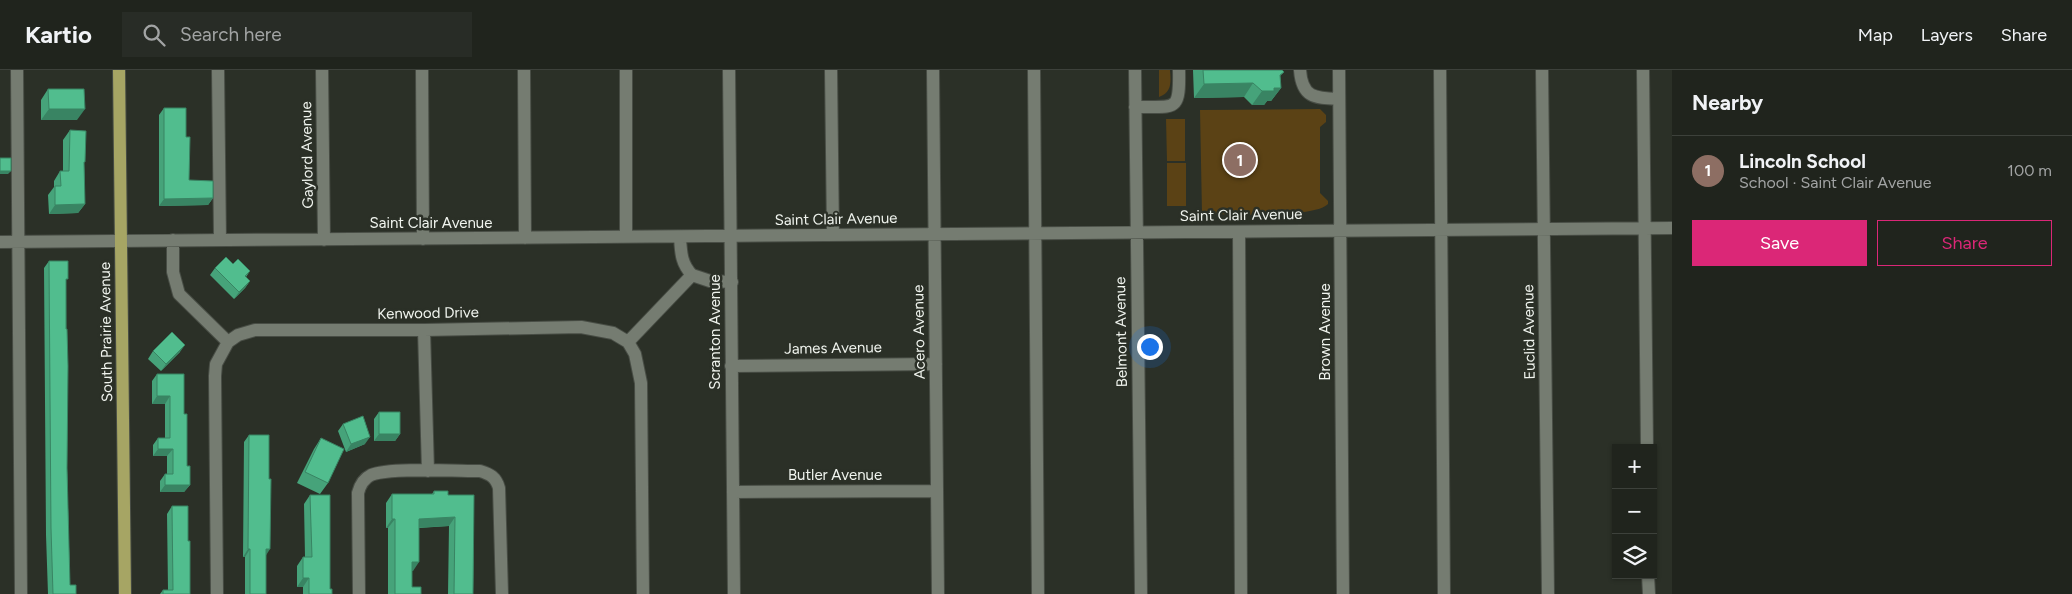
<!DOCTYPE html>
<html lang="en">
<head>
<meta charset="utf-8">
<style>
	:root { --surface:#20241d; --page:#282c26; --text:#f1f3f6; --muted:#a2a4a4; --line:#3d413b; --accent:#db2777 }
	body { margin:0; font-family:Figtree,sans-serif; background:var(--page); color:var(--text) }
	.controls { position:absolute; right:15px; bottom:15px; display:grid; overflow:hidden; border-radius:0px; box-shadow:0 1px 4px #0004 }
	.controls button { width:45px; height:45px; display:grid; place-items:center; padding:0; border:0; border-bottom:1px solid var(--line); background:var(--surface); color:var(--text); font:25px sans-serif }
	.you { position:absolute; left:1149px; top:276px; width:18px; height:18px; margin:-12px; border:4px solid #fff; border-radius:50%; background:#1a73e8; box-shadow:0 0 0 8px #1a73e833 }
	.badge { display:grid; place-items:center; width:32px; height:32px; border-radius:50%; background:var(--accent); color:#fff; font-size:16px; font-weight:700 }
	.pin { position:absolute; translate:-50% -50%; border:2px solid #fff; box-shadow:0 1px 5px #0006 }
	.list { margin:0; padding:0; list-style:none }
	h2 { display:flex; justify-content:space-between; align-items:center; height:65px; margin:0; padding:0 20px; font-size:21px }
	h2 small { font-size:16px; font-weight:400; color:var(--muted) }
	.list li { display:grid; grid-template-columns:32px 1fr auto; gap:15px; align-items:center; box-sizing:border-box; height:70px; padding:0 20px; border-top:1px solid var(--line) }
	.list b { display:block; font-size:19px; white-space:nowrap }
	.list p { margin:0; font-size:16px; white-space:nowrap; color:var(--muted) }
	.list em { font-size:16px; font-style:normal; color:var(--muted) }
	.actions { display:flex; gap:10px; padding:15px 20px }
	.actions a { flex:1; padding:11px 0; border:1px solid var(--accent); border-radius:0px; text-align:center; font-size:18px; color:var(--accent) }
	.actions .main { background:var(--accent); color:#fff }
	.icon { flex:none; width:28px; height:28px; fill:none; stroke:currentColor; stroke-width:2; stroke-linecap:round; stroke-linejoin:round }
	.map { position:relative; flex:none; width:1672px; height:524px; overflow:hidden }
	header { display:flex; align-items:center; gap:30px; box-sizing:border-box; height:70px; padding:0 25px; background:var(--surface); border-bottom:1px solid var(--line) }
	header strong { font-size:24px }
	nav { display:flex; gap:28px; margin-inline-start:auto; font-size:18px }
	.search { width:350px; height:45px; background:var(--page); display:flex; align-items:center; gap:12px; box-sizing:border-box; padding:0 18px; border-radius:0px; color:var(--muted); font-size:19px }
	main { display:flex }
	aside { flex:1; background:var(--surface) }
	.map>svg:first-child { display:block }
	.green { fill:#5b4215 }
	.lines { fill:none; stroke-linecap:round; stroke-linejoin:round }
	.minor-casing { stroke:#484d45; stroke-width:14 }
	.major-casing { stroke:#484d45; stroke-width:14 }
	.minor { stroke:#757c71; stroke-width:12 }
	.major { stroke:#a6a564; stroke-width:12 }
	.wall { fill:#46a37a }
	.shaded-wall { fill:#398463 }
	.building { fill:#51bd8e; stroke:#398463 }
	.labels { text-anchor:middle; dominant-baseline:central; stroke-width:5; stroke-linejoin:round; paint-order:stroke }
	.street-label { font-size:15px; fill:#f0f4ee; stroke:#2b3027 }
</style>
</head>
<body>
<header>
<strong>Kartio</strong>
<div class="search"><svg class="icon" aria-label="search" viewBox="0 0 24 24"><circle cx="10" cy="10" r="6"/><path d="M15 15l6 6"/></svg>Search here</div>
<nav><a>Map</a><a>Layers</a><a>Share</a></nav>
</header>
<main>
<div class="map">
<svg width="1672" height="524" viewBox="0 0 1672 524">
	<rect width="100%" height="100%" fill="#2b3027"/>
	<path class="green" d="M 1159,0 L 1170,0 C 1171,12 1172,22 1159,27 Z
		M 1320,39 L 1326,45 L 1326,52 L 1320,57 L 1320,123 L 1328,131 L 1328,134 C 1313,149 1225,144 1202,144 L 1200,40 Z
		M 1166,49 L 1185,49 L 1185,91 L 1167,91 Z
		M 1167,93 L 1186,93 L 1186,136 L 1167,136 Z"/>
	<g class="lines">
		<defs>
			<path id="minor" d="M 17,0 L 21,524
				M 218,0 L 220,170
				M 322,0 L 324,170
				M 422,0 L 423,169
				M 524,0 L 525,168
				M 626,0 L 626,167
				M 729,0 L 734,524
				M 831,0 L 833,165
				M 933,0 L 938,524
				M 1034,0 L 1038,524
				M 1135,0 L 1141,524
				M 1300,0 C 1302,28 1315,28 1339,29
				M 1339,0 L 1343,524
				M 1440,0 L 1444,524
				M 1542,0 L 1548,524
				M 1643,0 L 1647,378
				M 1135,37 C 1175,36 1180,44 1179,0
				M 1239,162 L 1241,524
				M 173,170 L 173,202 L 179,224 L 228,272 L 216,294 L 215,306 L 217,524
				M 0,172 L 1672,158
				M 692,205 L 710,211 L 732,212
				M 424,260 L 428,401
				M 228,272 L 238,265 L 255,260 L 424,260 L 581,257 L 613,263 L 628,272
				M 731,296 L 936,294
				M 733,422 L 937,421
				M 1648,505 L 1649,524
				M 359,524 L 358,423 C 360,415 363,409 371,405 C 388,397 458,401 480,401 C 490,404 496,407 499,418 L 502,524
				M 643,524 L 641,313 L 635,284 L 628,272 L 692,205 C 681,193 681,183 680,167"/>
			<path id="major" d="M 119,0 L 125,524"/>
		</defs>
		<use href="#minor" class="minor-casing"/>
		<use href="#major" class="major-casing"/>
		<use href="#minor" class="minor"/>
		<use href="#major" class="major"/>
	</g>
	<path class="wall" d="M 1193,0 L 1282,0 L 1284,2 L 1280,6 L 1281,18 L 1271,31 L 1267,31 L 1264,35 L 1252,35 L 1244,27 L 1194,28 Z
		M 48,19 L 77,50 L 41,50 L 41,30 Z
		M 164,38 L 186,67 L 189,110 L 213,128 L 208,135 L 159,136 L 159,45 Z
		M 70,60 L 84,95 L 85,134 L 78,143 L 49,144 L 48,125 L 54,117 L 54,111 L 60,101 L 63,101 L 63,70 Z
		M 49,191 L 66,213 L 67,398 L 70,515 L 76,524 L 48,524 L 46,465 L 44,198 Z
		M 233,194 L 250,201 L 246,207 L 250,211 L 245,218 L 234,229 L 210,205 L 215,198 Z
		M 153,281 L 180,282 L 161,301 L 148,289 Z
		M 157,304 L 184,344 L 187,396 L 190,415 L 184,422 L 160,422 L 160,411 L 165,404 L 167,404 L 167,386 L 153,386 L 153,375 L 158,368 L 165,368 L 165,334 L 152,334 L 152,311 Z
		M 379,342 L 400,364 L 395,371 L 374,371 L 374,349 Z
		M 343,354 L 365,374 L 346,382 L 338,361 Z
		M 249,365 L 266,485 L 266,524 L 245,524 L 245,487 L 243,487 L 244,372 Z
		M 321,368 L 328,413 L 320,424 L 297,413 L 314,379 Z
		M 434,421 L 448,425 L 474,425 L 473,524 L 448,524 L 449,456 L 419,458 L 413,501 L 412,501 L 412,517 L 421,524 L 388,524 L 388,458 L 386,458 L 386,433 L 392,424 L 432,424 Z
		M 310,425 L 330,519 L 332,524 L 303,524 L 303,517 L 297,517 L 297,496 L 303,487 L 305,487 L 304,434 Z
		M 172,436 L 188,471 L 190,524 L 160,524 L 163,520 L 168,520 L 167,444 Z"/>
	<path class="shaded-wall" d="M 1253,13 L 1244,27 L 1194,28 L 1204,14 Z
		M 1274,18 L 1281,18 L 1271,31 L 1267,31 L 1264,35 L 1252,35 L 1262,21 Z
		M 49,39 L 85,39 L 77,50 L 41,50 Z
		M 0,101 L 11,101 L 8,104 L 0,104 Z
		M 213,128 L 208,135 L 159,136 L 164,129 Z
		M 85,134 L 78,143 L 49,144 L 55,135 Z
		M 250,211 L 245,218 L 234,229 L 239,222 Z
		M 185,275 L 180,282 L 161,301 L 166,294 Z
		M 157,326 L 170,326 L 165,334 L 152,334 Z
		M 379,364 L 400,364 L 395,371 L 374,371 Z
		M 370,367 L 365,374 L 346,382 L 351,374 Z
		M 158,379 L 173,379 L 167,386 L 153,386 Z
		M 165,415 L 190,415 L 184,422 L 160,422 Z
		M 455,447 L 449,456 L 413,458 L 419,449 Z
		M 392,449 L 395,449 L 388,458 L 386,458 Z
		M 248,479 L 250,479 L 245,487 L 243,487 Z
		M 266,479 L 270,479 L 265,487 Z
		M 412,492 L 419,492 L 413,501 L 406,501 Z
		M 303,508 L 309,508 L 303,517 L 297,517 Z"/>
	<path class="building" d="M 1203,0 L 1282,0 L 1284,2 L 1280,5 L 1281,18 L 1274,18 L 1274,21 L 1262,21 L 1253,13 L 1204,14 Z
		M 48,19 L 84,19 L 85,39 L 49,39 Z
		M 164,38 L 186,38 L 186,67 L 190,67 L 189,110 L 213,111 L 213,128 L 164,129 Z
		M 70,60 L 86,61 L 85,92 L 84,92 L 85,134 L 55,135 L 55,116 L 61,116 L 60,101 L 69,101 Z
		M 0,88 L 11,88 L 11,101 L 0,101 Z
		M 226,187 L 233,194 L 238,189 L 250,201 L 245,206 L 250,211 L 239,222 L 215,198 Z
		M 49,191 L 68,191 L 68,209 L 66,209 L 66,259 L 67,259 L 68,296 L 67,398 L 70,515 L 76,515 L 76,524 L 53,524 L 51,458 Z
		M 172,262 L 185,275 L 166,294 L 153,281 Z
		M 157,304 L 184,304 L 184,344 L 187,344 L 187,396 L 190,396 L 190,415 L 165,415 L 165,404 L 173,404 L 173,379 L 158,379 L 158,368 L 170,368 L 170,326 L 157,326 Z
		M 379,342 L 400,342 L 400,364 L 379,364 Z
		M 363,346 L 370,367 L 351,374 L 343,354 Z
		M 249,365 L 269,365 L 269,409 L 271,409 L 270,479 L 266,479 L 266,524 L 250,524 L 250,479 L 248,479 Z
		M 321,368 L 344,379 L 328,413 L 305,402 Z
		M 434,421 L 448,421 L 448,425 L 474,425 L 473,524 L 454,524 L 455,447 L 419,449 L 419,492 L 412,492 L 412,517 L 421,517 L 421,524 L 395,524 L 395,449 L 392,449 L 392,424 L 434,424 Z
		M 310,425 L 330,425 L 330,519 L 332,519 L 332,524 L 309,524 L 309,508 L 303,508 L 303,487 L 312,487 Z
		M 172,436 L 188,436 L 188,471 L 190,471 L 190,524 L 163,524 L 163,520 L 173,520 Z"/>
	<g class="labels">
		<g class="street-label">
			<text transform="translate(307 85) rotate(-91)">Gaylord Avenue</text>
			<text transform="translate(1241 145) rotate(-1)">Saint Clair Avenue</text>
			<text transform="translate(836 149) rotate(-1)">Saint Clair Avenue</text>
			<text x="431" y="153">Saint Clair Avenue</text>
			<text transform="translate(428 243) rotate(-1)">Kenwood Drive</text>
			<text transform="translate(106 262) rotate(-91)">South Prairie Avenue</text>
			<text transform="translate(715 262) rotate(-90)">Scranton Avenue</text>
			<text transform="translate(919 262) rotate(-91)">Acero Avenue</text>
			<text transform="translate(1121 262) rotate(-91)">Belmont Avenue</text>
			<text transform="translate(1325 262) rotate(-90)">Brown Avenue</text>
			<text transform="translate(1529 262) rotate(-91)">Euclid Avenue</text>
			<text transform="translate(833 278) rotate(-1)">James Avenue</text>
			<text x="835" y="405">Butler Avenue</text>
		</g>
	</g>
</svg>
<div class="controls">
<button>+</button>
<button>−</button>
<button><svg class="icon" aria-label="layers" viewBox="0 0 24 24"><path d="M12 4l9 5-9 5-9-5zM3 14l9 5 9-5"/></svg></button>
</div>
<div class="you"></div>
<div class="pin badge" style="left:1240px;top:90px;background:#8d6e63">1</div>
</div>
<aside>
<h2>Nearby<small></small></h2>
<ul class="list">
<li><span class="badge" style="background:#8d6e63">1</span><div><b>Lincoln School</b><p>School · Saint Clair Avenue</p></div><em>100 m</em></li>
</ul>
<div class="actions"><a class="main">Save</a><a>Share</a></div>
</aside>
</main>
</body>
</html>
